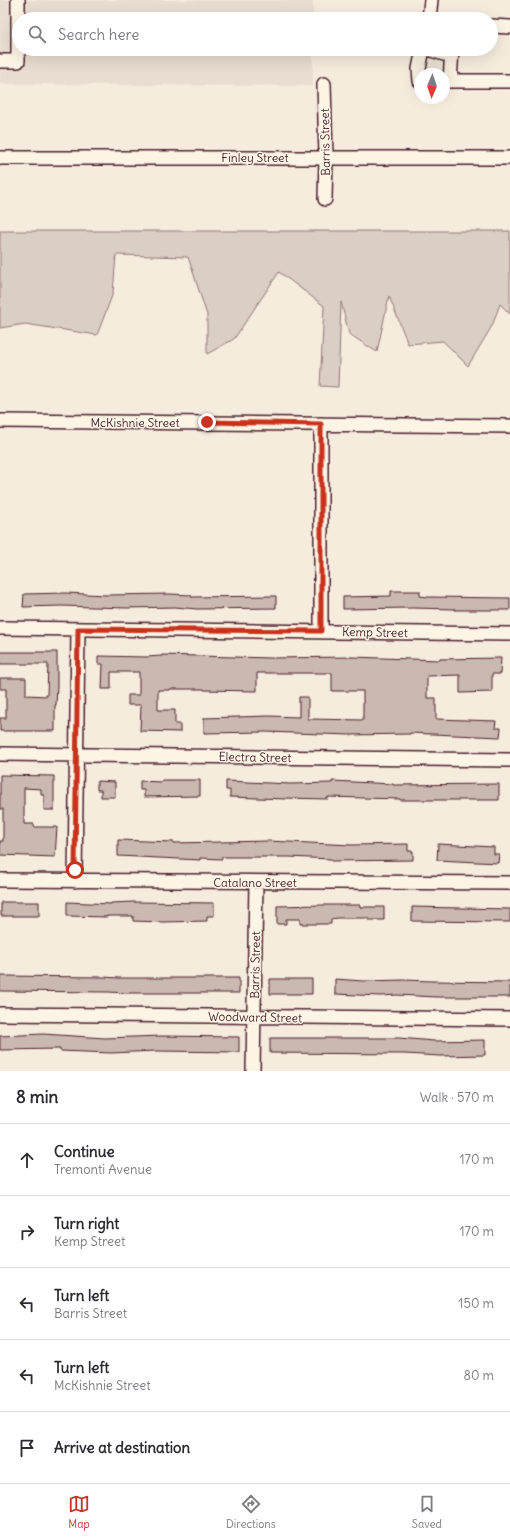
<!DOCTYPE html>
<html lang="en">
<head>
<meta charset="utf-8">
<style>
	:root { --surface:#fff; --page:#f7f7f7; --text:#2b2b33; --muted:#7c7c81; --line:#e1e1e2; --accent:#c8321e }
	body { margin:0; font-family:Delius,sans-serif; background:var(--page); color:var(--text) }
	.compass { position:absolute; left:414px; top:68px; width:36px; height:36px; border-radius:50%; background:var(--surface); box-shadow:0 4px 16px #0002; rotate:182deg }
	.stop { position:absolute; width:12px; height:12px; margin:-9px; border:3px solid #c8321e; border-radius:50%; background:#fff }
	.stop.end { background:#c8321e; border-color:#fff; box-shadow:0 1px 4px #0008 }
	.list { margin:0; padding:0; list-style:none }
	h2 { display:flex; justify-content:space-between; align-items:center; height:52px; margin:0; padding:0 16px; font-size:17px }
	h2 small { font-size:13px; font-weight:400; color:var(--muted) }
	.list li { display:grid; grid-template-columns:26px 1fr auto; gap:12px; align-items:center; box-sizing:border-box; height:72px; padding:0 16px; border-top:1px solid var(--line) }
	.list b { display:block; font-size:15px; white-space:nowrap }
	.list p { margin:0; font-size:13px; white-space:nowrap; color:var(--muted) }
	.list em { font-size:13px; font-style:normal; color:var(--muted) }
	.icon { flex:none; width:22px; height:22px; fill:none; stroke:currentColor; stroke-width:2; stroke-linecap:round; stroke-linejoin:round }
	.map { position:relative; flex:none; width:510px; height:1071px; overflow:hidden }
	.search { position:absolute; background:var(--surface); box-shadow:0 4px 16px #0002; left:12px; right:12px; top:12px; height:44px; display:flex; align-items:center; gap:10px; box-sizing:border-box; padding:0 14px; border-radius:22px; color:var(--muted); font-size:15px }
	.sheet { height:412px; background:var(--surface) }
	nav { display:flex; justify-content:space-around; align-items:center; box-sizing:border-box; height:56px; border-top:1px solid var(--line); background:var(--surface); font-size:11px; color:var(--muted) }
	nav a { display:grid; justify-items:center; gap:2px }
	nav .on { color:var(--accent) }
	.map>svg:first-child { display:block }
	.built { fill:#e8ddd0 }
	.green { fill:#dbcec4; stroke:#927678 }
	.building { fill:#cab9b1; stroke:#4a1f2b }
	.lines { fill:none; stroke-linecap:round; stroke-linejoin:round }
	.minor-casing { stroke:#4a1f2b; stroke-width:16 }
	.minor { stroke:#fcf5e5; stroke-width:13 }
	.route { stroke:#c8321e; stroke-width:5 }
	.labels { text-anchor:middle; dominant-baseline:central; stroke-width:3; stroke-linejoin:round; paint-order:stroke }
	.street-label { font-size:12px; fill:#4a1f2b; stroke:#fcf5e5 }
</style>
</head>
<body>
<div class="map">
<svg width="510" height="1071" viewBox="0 0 510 1071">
	<rect width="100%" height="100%" fill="#f5ecde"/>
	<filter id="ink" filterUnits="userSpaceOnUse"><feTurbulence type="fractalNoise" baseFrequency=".025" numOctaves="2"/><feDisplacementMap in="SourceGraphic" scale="8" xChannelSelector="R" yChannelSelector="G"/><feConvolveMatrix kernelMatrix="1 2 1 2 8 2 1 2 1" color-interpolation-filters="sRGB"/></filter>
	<g filter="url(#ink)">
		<path class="built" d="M 0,0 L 313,0 L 313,19 L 19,19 L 19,49 L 313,49 L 313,86 L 0,84 Z"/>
		<path class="green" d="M 0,231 L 510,231 L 510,314 L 500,304 L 492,326 L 468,366 L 443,341 L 408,344 L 389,296 L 377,352 L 349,334 L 341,302 L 338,387 L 320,386 L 324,306 L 279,272 L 234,339 L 207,354 L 207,315 L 188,257 L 116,255 L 113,293 L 97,335 L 25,324 L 0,328 Z"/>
		<path class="building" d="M 391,591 L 420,591 L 420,596 L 428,597 L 510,598 L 510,610 L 455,610 L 455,609 L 413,608 L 343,609 L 343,597 L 391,596 Z
			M 66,593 L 106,595 L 170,594 L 191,595 L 191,597 L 276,596 L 276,608 L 197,609 L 175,607 L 127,608 L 61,606 L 23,607 L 24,594 Z
			M 0,652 L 57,652 L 57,686 L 56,705 L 55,705 L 55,731 L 0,731 L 0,718 L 6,718 L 6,689 L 0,689 L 0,678 L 26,678 L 26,695 L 47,696 L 48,664 L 0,664 Z
			M 162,655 L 270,658 L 352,657 L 440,660 L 440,659 L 501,658 L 500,674 L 492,674 L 492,692 L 460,693 L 460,675 L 427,676 L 427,698 L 436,698 L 436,719 L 496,721 L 495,728 L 501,728 L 500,737 L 410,733 L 410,734 L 350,735 L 266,732 L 204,733 L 204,718 L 269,716 L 299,717 L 299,697 L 308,697 L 308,719 L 363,720 L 363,691 L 332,691 L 332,673 L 257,673 L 257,691 L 204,690 L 204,689 L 170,689 L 170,690 L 158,690 L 158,710 L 175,710 L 175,724 L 180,724 L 180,732 L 140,731 L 141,705 L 128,705 L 128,695 L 139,695 L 139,672 L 111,672 L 111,689 L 102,689 L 103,664 L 98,664 L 98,656 L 146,657 L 162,656 Z
			M 0,775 L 54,776 L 54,810 L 44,810 L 44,795 L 41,795 L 41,789 L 24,788 L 24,824 L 34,824 L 34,827 L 57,827 L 55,857 L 0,855 L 0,841 L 3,841 L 3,809 L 0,809 Z
			M 162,780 L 200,780 L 200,796 L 144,797 L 144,790 L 140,790 L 140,781 L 161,782 Z
			M 97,781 L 115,782 L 115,797 L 101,797 L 101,790 L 97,790 Z
			M 226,781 L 290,784 L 332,783 L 332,781 L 393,784 L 393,785 L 499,784 L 499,800 L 400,800 L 400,799 L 328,797 L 328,799 L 286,798 L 286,799 L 230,797 L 230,790 L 226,790 Z
			M 118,840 L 174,842 L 174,843 L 268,841 L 352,845 L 408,844 L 408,851 L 413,851 L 413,860 L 331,861 L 331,859 L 289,857 L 222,857 L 222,859 L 200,858 L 200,860 L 118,856 Z
			M 438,844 L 494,847 L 494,854 L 499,854 L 498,863 L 437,860 Z
			M 1,902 L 39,902 L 39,916 L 1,916 Z
			M 67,902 L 111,904 L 111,903 L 133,902 L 214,903 L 214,916 L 207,916 L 207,921 L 162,922 L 133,921 L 133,916 L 107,916 L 107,917 L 67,916 Z
			M 322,905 L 360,905 L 360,907 L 384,907 L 384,920 L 368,920 L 368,918 L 338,918 L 331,919 L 331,924 L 300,924 L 300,919 L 286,919 L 286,924 L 277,924 L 277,906 Z
			M 412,907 L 510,909 L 510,922 L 412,921 Z
			M 0,976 L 103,977 L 119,978 L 239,978 L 239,993 L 126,993 L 109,992 L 0,991 Z
			M 270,979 L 312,979 L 312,994 L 270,994 Z
			M 335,979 L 363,981 L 404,980 L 432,981 L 510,982 L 510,997 L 437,997 L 397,995 L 381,996 L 335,994 Z
			M 43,1034 L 105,1038 L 162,1036 L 239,1037 L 239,1052 L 156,1051 L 111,1053 L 60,1051 L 60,1049 L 0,1050 L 0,1036 Z
			M 270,1038 L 399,1038 L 434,1041 L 485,1040 L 485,1055 L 440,1056 L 405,1054 L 270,1053 Z"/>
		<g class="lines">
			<defs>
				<path id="minor" d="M 429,19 L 431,0
					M 491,26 L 510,27
					M 428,49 L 450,56
					M 0,61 L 18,61 L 18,0
					M 420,81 L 419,69 L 423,49
					M 444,81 L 510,81
					M 450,81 L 452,49
					M 324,84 L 326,157 L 325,199
					M 0,158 L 510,158
					M 0,421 L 510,426
					M 321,424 L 321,631
					M 0,628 L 510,634
					M 0,754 L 510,760
					M 0,880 L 510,883
					M 75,881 L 78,629
					M 0,1014 L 510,1019
					M 253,1071 L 256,882"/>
			</defs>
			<use href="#minor" class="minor-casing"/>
			<use href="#minor" class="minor"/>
		</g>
	</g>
	<g class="lines" filter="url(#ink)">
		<path class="route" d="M 75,870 L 78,629 L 321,631 L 321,424 L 207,422"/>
	</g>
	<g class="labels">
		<g class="street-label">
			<text transform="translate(325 142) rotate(-91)">Barris Street</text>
			<text x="255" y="157">Finley Street</text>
			<text x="135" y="422">McKishnie Street</text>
			<text transform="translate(375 632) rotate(1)">Kemp Street</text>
			<text transform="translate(255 757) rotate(1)">Electra Street</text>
			<text x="255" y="882">Catalano Street</text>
			<text transform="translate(255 965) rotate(-89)">Barris Street</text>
			<text transform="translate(255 1017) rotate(1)">Woodward Street</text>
		</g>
	</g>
</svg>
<svg class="compass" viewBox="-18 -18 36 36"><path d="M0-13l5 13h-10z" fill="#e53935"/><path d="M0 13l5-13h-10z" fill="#7c7c81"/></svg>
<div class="stop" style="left:75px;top:870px"></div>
<div class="stop end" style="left:207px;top:422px"></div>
<div class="search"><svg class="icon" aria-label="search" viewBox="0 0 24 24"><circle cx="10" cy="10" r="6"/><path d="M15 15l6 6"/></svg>Search here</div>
</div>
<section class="sheet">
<h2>8 min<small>Walk · 570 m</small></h2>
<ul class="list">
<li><svg class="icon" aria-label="ahead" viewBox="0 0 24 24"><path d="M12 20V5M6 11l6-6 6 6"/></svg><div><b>Continue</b><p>Tremonti Avenue</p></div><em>170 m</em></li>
<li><svg class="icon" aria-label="right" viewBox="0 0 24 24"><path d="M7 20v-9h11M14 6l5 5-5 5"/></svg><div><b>Turn right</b><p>Kemp Street</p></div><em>170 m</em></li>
<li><svg class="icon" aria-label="left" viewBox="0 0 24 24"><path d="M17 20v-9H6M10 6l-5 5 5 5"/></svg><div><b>Turn left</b><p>Barris Street</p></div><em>150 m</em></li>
<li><svg class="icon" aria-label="left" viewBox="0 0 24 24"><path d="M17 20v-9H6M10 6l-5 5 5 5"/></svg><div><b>Turn left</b><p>McKishnie Street</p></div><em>80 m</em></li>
<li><svg class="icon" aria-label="arrive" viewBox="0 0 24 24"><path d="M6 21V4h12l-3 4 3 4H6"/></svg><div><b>Arrive at destination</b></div></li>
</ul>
</section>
<nav>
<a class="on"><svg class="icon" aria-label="map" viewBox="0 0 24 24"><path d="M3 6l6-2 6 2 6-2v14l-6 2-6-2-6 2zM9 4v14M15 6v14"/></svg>Map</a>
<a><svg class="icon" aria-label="directions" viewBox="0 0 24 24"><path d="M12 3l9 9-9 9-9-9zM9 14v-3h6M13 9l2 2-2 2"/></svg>Directions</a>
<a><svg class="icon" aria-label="saved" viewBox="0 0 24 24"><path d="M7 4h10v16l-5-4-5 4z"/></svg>Saved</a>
</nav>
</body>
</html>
